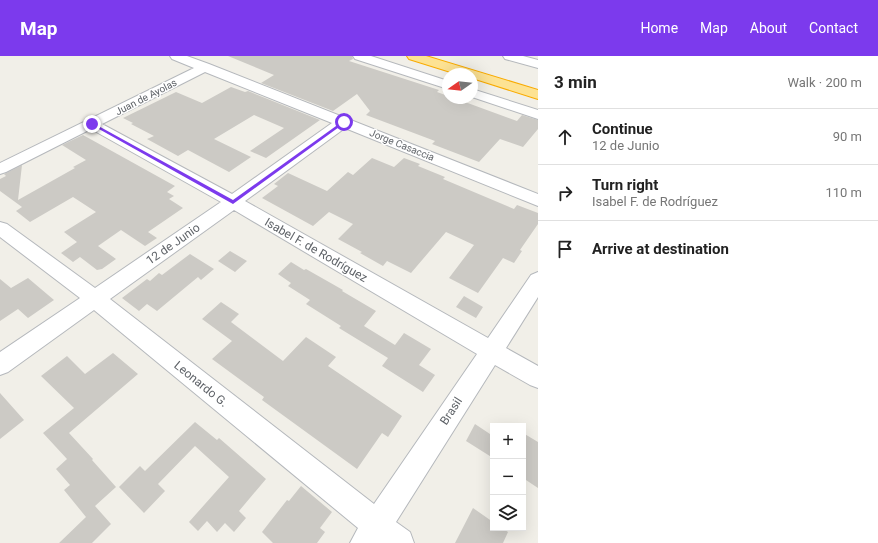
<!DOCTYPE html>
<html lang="en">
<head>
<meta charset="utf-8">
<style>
	:root { --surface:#fff; --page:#f2f2f2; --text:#222; --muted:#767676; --line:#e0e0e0; --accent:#7c3aed }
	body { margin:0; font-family:Roboto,sans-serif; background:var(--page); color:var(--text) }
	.controls { position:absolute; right:12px; bottom:12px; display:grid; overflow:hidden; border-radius:0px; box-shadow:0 4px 16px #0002 }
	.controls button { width:36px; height:36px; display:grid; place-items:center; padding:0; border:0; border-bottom:1px solid var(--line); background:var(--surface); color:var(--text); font:20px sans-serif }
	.compass { position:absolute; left:442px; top:12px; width:36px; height:36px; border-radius:50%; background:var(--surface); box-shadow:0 4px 16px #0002; rotate:256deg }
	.stop { position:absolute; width:12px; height:12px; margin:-9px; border:3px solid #7c3aed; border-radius:50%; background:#fff }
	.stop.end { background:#7c3aed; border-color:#fff; box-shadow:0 1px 4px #0008 }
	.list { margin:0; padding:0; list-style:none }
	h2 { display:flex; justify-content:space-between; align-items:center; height:52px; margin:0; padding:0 16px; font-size:17px }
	h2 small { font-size:13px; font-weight:400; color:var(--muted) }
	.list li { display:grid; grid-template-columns:26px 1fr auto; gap:12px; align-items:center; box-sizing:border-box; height:56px; padding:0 16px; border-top:1px solid var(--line) }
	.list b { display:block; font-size:15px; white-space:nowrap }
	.list p { margin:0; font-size:13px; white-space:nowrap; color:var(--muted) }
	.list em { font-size:13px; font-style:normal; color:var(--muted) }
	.icon { flex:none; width:22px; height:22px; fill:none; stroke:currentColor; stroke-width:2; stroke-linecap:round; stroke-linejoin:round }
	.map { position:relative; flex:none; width:538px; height:487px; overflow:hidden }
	header { display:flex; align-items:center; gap:24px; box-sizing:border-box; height:56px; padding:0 20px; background:var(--accent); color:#fff }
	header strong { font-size:19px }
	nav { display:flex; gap:22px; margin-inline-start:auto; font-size:14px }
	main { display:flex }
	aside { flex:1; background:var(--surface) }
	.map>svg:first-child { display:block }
	.building { fill:#cccac5 }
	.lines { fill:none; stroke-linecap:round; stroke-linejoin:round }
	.minor-casing { stroke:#b5b8bc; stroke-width:2 }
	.highway-casing { stroke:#f9ab00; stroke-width:2 }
	.minor { fill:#fff; fill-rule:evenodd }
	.highway { fill:#fde293; fill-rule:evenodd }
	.route { fill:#7c3aed }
	.labels { text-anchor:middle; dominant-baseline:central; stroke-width:3; stroke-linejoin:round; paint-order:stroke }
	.far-street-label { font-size:10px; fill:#5f6368; stroke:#fff }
	.street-label { font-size:12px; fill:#5f6368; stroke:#fff }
</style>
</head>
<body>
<header>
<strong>Map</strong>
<nav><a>Home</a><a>Map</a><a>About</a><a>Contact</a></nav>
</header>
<main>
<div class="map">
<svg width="538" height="487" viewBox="0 0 538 487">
	<rect width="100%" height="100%" fill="#f1efe8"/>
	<path class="building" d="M 228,0 L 352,0 L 353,3 L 349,5 L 439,34 L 437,36 L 448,40 L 448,42 L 454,42 L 517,65 L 522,59 L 538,64 L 538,73 L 523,91 L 500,83 L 479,106 L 432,88 L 435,85 L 366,59 L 370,55 L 357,38 L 333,55 L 261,27 L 274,19 Z
		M 231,31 L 245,36 L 248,35 L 320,64 L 266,102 L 250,95 L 284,72 L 254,59 L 214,83 L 251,101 L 229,116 L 188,94 L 178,100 L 147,83 L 154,80 L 131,68 L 133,67 L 123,62 L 176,36 L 202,47 Z
		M 83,79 L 175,130 L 167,136 L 174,140 L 169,143 L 183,152 L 148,176 L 157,182 L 145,190 L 121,174 L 98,190 L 116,203 L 102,213 L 97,214 L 80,201 L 73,206 L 61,197 L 77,186 L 64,176 L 96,156 L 73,141 L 30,166 L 16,155 L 22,151 L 0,135 L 0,123 L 6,120 L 4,118 L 22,109 L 18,144 L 75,112 L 73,111 L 86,104 L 62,89 Z
		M 372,102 L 394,111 L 404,102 L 420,108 L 418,110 L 445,121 L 443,123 L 514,153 L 517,149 L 538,157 L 538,168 L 520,194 L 522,195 L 514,207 L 503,202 L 478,237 L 449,222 L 474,189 L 446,176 L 411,217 L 387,205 L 383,210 L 360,197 L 362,196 L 338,183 L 353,168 L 329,156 L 313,170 L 262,142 L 278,130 L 274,128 L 288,117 L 327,135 L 348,116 L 353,119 Z
		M 230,195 L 247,205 L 235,216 L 218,205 Z
		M 190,198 L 214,213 L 201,224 L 198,221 L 157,255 L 147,248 L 139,255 L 122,242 L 147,223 L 150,225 L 159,217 L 162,219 Z
		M 291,206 L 304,214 L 306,213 L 343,234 L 342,235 L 376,255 L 364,270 L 395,289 L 404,277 L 431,293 L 419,309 L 435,319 L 423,336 L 382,310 L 388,302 L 339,272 L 341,270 L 306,248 L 310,244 L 288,230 L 291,227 L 278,218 Z
		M 28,222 L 54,244 L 28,262 L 18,253 L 0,265 L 0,223 L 11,232 Z
		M 464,240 L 483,251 L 476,262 L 456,251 Z
		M 221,246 L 239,258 L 231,266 L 283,305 L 306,281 L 336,301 L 328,310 L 402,360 L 388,381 L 382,377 L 357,413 L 262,344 L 264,341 L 212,303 L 232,285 L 202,263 Z
		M 113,297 L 138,318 L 69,377 L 93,403 L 92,404 L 116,431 L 95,450 L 111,468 L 92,487 L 59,487 L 86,461 L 64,434 L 70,429 L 56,413 L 67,403 L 43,377 L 74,352 L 41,320 L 67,300 L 85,318 Z
		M 0,337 L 24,364 L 0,383 Z
		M 195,366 L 217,384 L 219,382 L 266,423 L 239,455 L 246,462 L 234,476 L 225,467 L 217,476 L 207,465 L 198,475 L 189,466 L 229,421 L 195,390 L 158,428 L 165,435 L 144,457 L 119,431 L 140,410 L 145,415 Z
		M 475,368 L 493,380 L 493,402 L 466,385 Z
		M 523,377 L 538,386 L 538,432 L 523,422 Z
		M 301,430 L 332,456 L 320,472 L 325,476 L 317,487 L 273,487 L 262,476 L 287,444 L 289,445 Z
		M 473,452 L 493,466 L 493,472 L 502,472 L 508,476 L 503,487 L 455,487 Z"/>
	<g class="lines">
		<defs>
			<path id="minor" d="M 170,0 L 187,0 L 209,8 L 538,138 L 538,150 L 345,72 L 245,145 L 488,282 L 531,219 L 538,216 L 538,241 L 506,292 L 538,310 L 538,332 L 530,329 L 495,309 L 396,466 L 410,476 L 414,487 L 350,487 L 358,472 L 94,254 L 8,316 L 0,319 L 0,296 L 80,242 L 0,181 L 0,166 L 7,168 L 95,232 L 221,146 L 91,73 L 6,116 L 0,118 L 0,107 L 194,12 L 172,3 ZM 205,16 L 332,67 L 232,138 L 102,68 ZM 234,154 L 477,298 L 374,448 L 110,243 Z
				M 353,0 L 371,0 L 448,25 L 448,33 L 355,3 Z
				M 503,0 L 523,0 L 538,4 L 538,12 L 505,3 Z
				M 472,33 L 538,54 L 538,63 L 472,41 Z"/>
			<path id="highway" d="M 407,0 L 426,0 L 538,34 L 538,43 L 472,22 L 472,18 L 457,18 L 409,3 Z"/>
		</defs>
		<use href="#minor" class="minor-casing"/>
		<use href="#highway" class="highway-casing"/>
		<use href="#minor" class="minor"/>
		<use href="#highway" class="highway"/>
	</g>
	<path class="route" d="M 343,65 L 346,66 L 233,148 L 90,68 L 93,67 L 233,144 Z"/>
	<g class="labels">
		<g class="far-street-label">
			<text transform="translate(146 41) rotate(-27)">Juan de Ayolas</text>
			<text transform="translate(402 89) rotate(22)">Jorge Casaccia</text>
		</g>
		<g class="street-label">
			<text transform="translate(173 188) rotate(-35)">12 de Junio</text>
			<text transform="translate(316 194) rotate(30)">Isabel F. de Rodríguez</text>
			<text transform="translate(201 328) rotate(39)">Leonardo G.</text>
			<text transform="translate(451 355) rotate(-57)">Brasil</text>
		</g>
	</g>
</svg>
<div class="controls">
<button>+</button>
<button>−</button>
<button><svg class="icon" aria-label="layers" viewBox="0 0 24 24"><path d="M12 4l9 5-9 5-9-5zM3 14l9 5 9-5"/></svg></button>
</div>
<svg class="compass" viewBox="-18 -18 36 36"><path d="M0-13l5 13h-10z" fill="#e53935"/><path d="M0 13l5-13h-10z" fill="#767676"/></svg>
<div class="stop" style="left:344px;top:66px"></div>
<div class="stop end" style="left:92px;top:68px"></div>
</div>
<aside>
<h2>3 min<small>Walk · 200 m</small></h2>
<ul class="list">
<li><svg class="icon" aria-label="ahead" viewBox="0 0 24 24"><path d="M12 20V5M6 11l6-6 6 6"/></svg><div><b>Continue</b><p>12 de Junio</p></div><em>90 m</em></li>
<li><svg class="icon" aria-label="right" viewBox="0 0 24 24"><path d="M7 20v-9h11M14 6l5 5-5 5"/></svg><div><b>Turn right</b><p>Isabel F. de Rodríguez</p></div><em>110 m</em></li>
<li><svg class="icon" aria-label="arrive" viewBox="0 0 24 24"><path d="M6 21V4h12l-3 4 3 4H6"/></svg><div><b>Arrive at destination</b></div></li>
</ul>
</aside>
</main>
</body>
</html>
